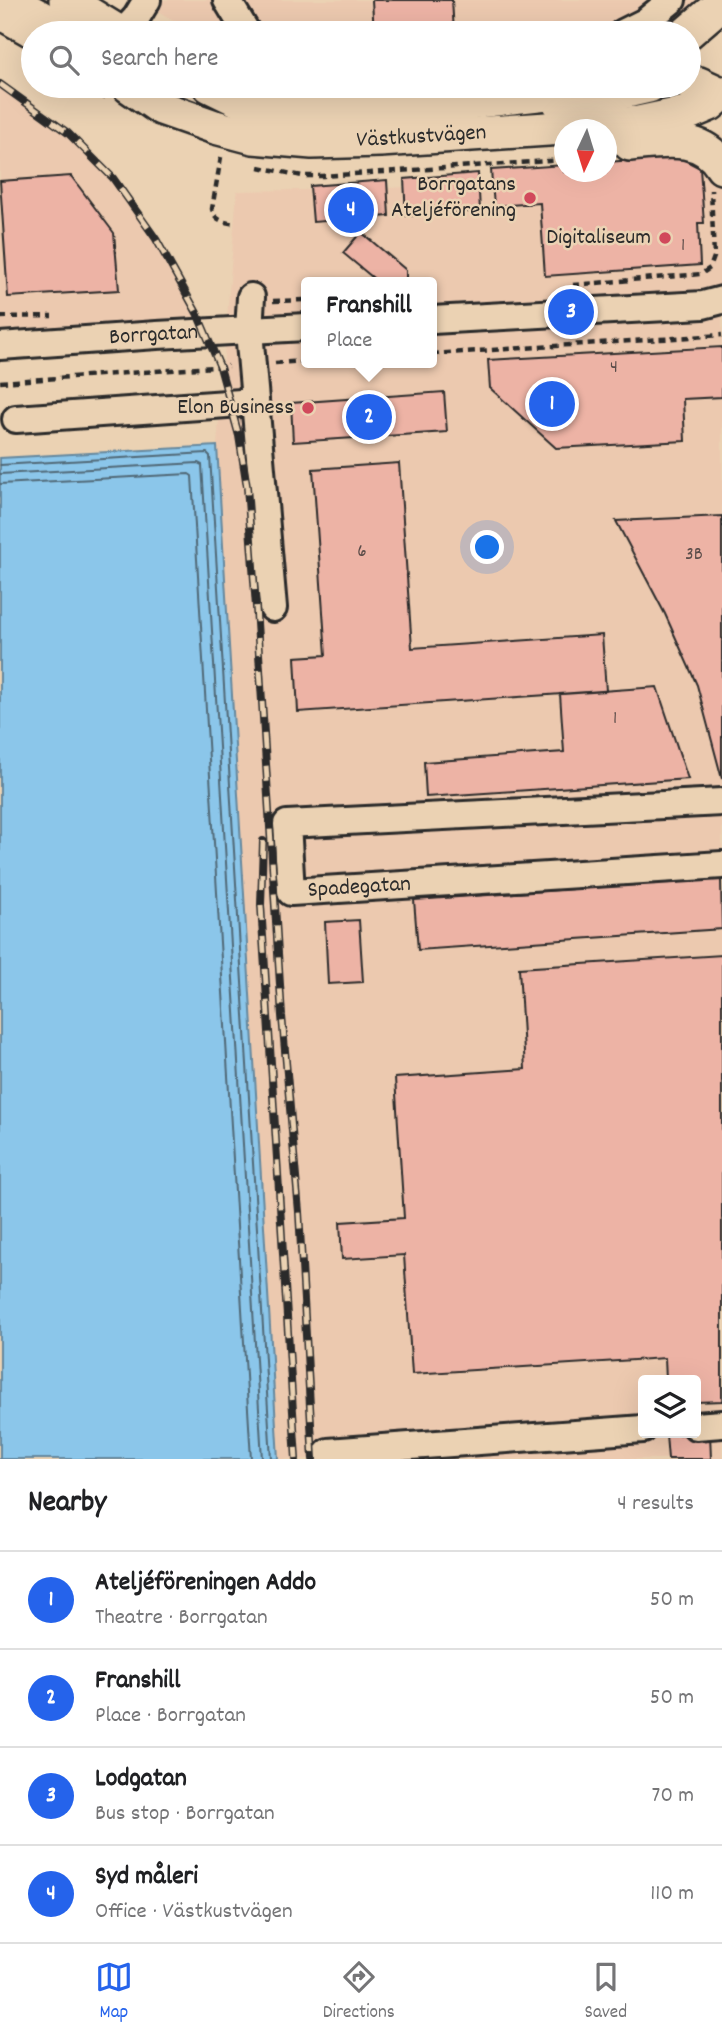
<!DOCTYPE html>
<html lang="en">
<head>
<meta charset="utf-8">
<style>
	:root { --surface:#fff; --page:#f2f2f2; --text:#202124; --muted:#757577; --line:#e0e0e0; --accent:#2563eb }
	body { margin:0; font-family:Dekko,sans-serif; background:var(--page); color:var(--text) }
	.controls { position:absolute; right:21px; bottom:21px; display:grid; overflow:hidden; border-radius:7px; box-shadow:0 7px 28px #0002 }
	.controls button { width:63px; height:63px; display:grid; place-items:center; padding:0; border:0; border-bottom:2px solid var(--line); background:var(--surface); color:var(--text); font:35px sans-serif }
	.compass { position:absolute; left:554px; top:119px; width:63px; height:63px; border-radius:50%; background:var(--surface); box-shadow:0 7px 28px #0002; rotate:184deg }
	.you { position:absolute; left:488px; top:548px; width:24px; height:24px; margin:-18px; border:5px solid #fff; border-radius:50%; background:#1a73e8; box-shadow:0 0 0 10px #1a73e833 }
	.badge { display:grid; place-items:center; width:46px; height:46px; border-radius:50%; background:var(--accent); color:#fff; font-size:23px; font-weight:700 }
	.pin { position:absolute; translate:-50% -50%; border:4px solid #fff; box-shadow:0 2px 7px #0006 }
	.popup { position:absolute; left:301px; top:277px; width:136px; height:91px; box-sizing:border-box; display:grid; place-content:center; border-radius:7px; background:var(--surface); filter:drop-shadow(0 2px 5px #0005); font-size:23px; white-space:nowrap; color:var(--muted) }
	.popup b { font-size:26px; color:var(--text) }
	.popup::after { content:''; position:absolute; left:50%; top:100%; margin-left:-14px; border:14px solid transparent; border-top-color:var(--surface) }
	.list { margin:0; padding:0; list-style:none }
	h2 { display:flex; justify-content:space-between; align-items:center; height:91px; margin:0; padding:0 28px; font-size:30px }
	h2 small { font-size:23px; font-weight:400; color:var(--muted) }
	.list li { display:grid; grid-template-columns:46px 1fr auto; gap:21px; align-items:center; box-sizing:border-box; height:98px; padding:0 28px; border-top:2px solid var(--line) }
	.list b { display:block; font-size:26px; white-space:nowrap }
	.list p { margin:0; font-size:23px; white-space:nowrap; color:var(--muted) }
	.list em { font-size:23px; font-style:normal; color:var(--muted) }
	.icon { flex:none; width:38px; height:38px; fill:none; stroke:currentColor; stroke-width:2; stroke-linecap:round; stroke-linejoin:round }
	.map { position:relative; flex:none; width:722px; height:1459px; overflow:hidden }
	.search { position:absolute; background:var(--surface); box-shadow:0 7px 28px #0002; left:21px; right:21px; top:21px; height:77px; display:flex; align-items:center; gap:18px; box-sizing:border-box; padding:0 24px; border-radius:38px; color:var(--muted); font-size:26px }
	.sheet { height:483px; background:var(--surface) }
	nav { display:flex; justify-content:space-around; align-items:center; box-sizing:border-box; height:98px; border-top:2px solid var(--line); background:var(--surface); font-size:19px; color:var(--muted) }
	nav a { display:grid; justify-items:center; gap:4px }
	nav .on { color:var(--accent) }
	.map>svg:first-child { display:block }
</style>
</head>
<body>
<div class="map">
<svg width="722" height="1459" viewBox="0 0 722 1459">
	<rect width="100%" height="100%" fill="#ebd2b3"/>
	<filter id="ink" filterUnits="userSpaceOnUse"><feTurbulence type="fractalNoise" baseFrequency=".0143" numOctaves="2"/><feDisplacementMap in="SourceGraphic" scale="14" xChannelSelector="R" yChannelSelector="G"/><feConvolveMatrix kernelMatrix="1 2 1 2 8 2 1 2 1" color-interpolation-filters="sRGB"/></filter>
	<g filter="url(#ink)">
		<path fill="#ecc9af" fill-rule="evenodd" d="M142,0H710L672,33H191Z
			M0,84L68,133L113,178L156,239L206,334L0,346Z
			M722,133V1459H278L217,446L237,191L376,189L687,167ZM306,282H432V363H306ZM643,1380H696V1433H643Z"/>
		<path fill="#8bc6ea" stroke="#65889e" stroke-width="2" d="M217,446L278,1459H0V458Z"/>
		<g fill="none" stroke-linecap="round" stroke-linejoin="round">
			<path stroke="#516977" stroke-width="2" d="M0,465L207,453L210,456L271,1459
				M0,474L198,463L202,465L262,1459
				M0,484L189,474L192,476L251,1459"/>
		</g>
		<path fill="#edb3a5" stroke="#2b2b2b" stroke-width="2" d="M372,0H452L454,32L374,33Z
			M679,157L700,168L704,223H698L700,265L545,276L540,203L494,206L491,170L564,165V172H606V162Z
			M478,173L480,211L406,216L404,179Z
			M71,176L114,233L119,290L8,297L0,181Z
			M387,180L389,216L313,222L310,186Z
			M361,232L406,270V282H378L343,253Z
			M722,347V397L683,399L685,441L556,448L490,388L488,360Z
			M444,392L447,432L293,442L291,403Z
			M399,463L412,648L602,635L606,691L298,712L295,657L326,655L313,469Z
			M722,516V779L697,685L665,614L616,521Z
			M657,687L688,779L426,797L424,762L564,752L560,694Z
			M721,879L722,929L418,950L414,900Z
			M359,920L363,982L328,984L325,922Z
			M722,955V1401L696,1402V1380H666L665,1358L412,1374L404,1255L342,1259L340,1222L404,1218L395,1078L525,1069L519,968Z
			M710,1433L711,1459H668L666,1435Z"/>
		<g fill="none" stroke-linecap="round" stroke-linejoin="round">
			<defs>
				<g id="minor">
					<path d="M16,0L76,33"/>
					<path d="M227,0L247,33"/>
					<path d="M122,33L136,18L147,0"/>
					<path d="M623,33L645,22L672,0"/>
					<path d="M251,297L249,331L273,608"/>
					<path d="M432,320L703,305L722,300"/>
					<path id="s1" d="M0,346L157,335L306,327"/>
					<path d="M16,419L255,402"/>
					<path id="s2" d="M722,802L287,824L291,892L722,865"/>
					<path d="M696,1426L722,1424"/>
					<path d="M329,1459L328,1452L643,1429"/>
				</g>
				<g id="major">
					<path d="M66,0L120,33"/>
					<path d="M0,12L37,33"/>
					<path d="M687,33L722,3"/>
					<path d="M689,83L699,84L721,94"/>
					<path id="s3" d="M129,86L161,108L215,127L253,137L312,142L380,140L639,123L691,112L710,104L722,94"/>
					<path d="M210,86L245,103L274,110L308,113L460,103L565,91L584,86"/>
					<path d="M559,102L588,100L649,86"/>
					<path d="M630,144C663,141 702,133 722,167"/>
				</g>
			</defs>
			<use href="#minor" stroke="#2b2b2b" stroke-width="32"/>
			<use href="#major" stroke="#2b2b2b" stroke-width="38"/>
			<path stroke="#2b2b2b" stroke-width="4.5" stroke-dasharray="7 5" stroke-linecap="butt" d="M83,86L105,98
				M221,157L212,209C215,221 224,222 235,224
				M259,167L302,176H323L564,160
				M573,285L701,274L710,268L714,257L711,190
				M273,301L306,300
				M0,317L52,316
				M432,354L722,335
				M275,363L306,361
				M0,382L228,366"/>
			<use href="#minor" stroke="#ebd2b3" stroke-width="26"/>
			<use href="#major" stroke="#ebd2b3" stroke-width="33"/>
			<defs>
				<path id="rail" d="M0,84L68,133L113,178L156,239L197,313L220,367L239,436L247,487L256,607L282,1016L299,1212L313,1459
					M263,841L261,905L296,1459"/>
			</defs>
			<use href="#rail" stroke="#2b2b2b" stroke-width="8"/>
			<use href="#rail" stroke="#ebd2b3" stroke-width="5" stroke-dasharray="16" stroke-linecap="butt"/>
		</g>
	</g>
	<g fill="#d1495b" stroke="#ebd2b3" stroke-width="2.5">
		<circle cx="530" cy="198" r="7"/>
		<circle cx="665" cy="238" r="7"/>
		<circle cx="308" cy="408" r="7"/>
	</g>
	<g text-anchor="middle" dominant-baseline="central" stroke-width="5" stroke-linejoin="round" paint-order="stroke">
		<g font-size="19" fill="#5c4d4a">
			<text x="683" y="246">1</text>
			<text x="614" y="368">4</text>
			<text x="362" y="552">6</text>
			<text x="694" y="555">3B</text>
			<text x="615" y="719">1</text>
		</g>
		<g font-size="23" fill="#2b2b2b" stroke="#ebd2b3">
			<text stroke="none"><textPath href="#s3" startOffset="304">Västkustvägen</textPath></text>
			<text stroke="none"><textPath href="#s1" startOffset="154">Borrgatan</textPath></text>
			<text stroke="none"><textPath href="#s2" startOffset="572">Spadegatan</textPath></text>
		</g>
		<g font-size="23" fill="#2b2b2b" stroke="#ebd2b3" text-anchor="end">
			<text x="516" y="185">Borrgatans<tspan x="516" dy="26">Ateljéförening</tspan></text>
			<text x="651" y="238">Digitaliseum</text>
			<text x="294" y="408">Elon Business</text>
		</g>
	</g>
</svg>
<div class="controls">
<button><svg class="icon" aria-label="layers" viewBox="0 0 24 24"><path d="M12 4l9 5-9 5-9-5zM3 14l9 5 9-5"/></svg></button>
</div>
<svg class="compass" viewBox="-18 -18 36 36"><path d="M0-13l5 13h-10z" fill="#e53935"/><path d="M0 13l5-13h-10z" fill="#757577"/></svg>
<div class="you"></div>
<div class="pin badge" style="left:552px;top:404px">1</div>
<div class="pin badge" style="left:369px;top:417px">2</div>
<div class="popup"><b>Franshill</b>Place</div>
<div class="pin badge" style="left:571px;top:312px">3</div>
<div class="pin badge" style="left:351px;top:210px">4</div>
<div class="search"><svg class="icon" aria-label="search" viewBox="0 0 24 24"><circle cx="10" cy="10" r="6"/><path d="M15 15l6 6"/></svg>Search here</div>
</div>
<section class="sheet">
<h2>Nearby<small>4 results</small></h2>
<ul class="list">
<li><span class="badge">1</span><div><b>Ateljéföreningen Addo</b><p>Theatre · Borrgatan</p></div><em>50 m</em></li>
<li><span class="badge">2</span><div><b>Franshill</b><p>Place · Borrgatan</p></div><em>50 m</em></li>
<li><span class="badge">3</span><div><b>Lodgatan</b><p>Bus stop · Borrgatan</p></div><em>70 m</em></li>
<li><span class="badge">4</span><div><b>Syd måleri</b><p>Office · Västkustvägen</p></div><em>110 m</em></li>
</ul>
</section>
<nav>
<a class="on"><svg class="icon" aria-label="map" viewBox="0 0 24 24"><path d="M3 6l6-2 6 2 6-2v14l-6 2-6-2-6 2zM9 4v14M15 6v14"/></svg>Map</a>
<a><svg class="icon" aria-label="directions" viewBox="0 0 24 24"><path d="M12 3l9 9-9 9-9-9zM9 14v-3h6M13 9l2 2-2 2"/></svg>Directions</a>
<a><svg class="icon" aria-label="saved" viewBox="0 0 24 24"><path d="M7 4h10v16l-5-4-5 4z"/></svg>Saved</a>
</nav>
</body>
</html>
